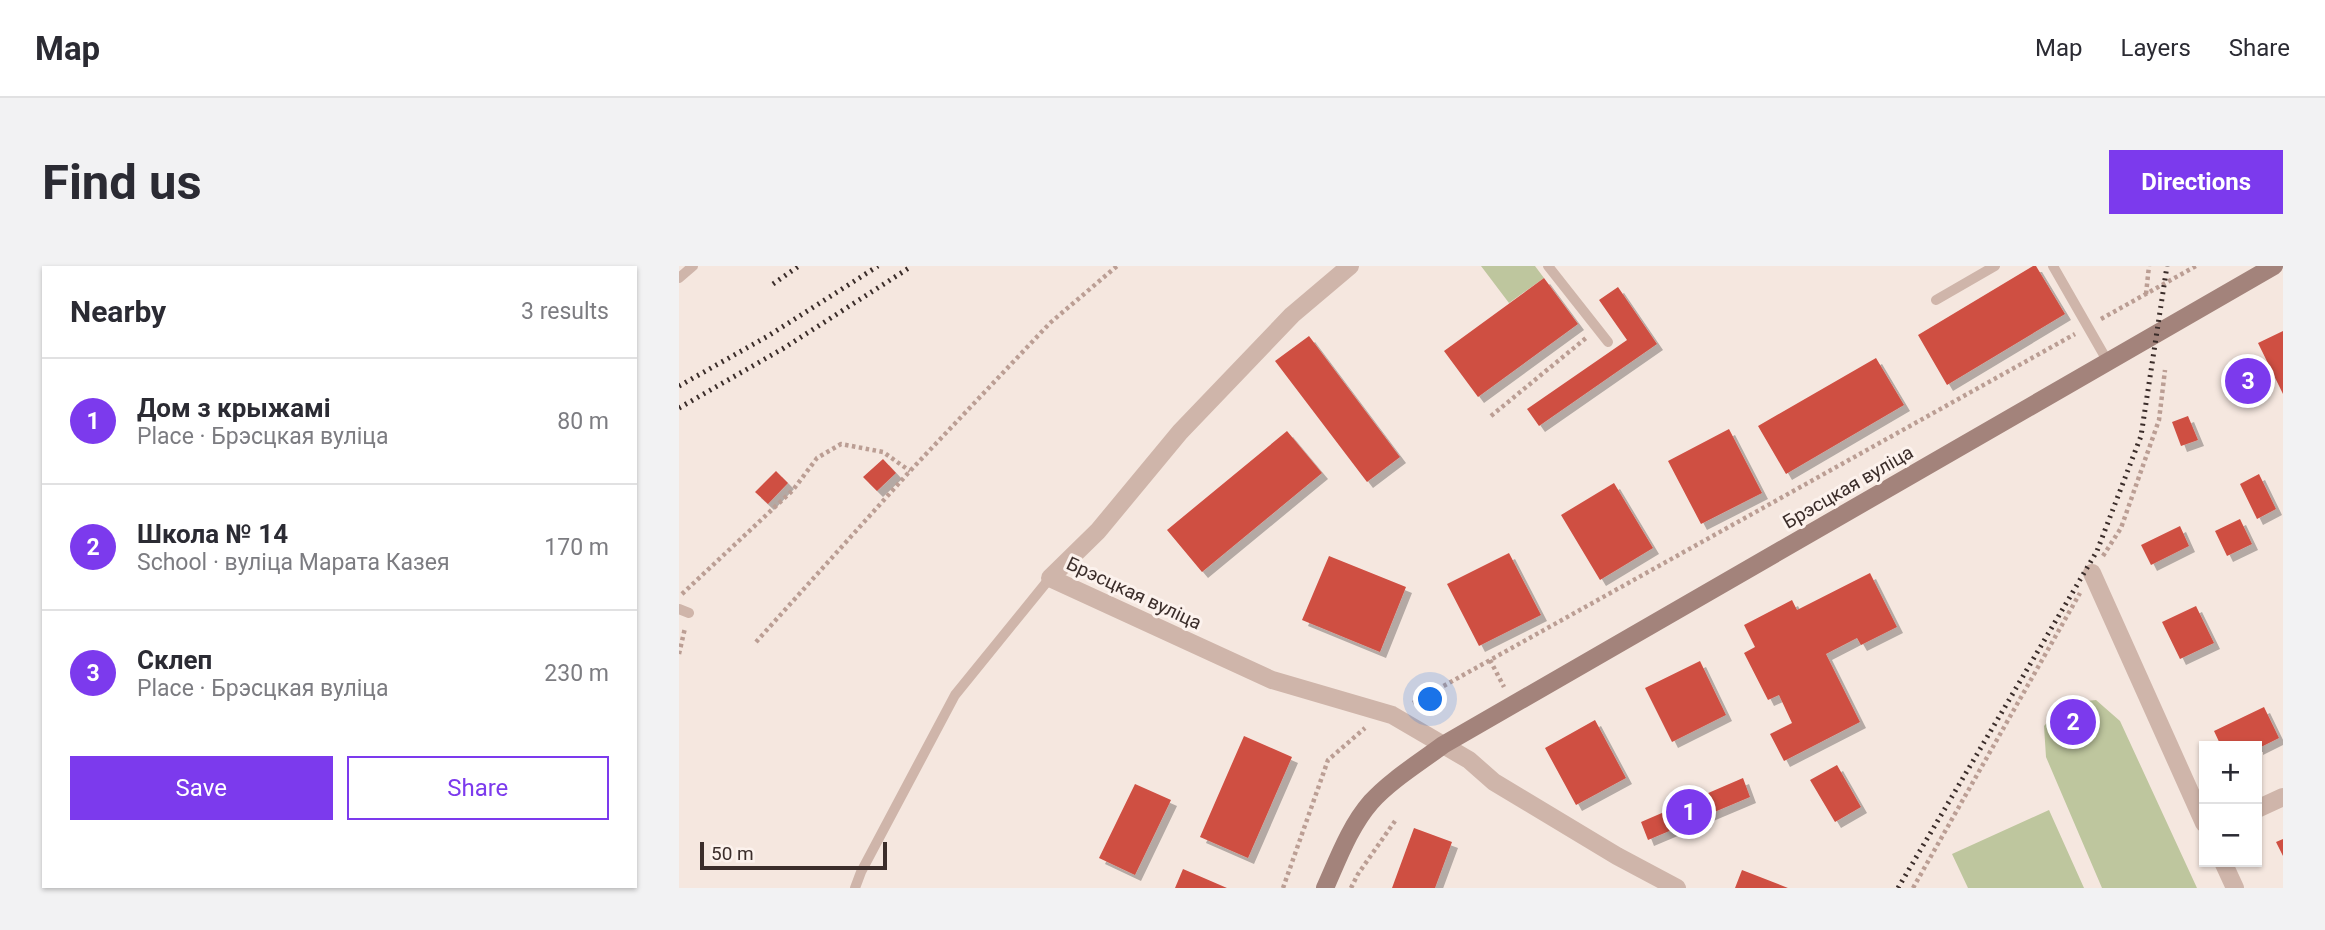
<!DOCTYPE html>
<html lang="en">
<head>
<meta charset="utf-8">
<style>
	:root { --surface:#fff; --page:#f2f2f3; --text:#2b2b33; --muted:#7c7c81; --line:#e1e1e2; --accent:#7c3aed }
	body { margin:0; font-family:Roboto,sans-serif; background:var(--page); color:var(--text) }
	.controls { position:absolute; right:21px; bottom:21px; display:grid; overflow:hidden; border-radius:0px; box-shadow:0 2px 5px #0004 }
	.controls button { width:63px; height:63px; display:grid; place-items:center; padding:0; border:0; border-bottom:2px solid var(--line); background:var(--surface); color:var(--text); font:35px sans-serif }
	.scale { position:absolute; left:21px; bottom:18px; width:187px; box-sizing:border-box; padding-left:7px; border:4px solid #3b2d2a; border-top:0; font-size:19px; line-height:24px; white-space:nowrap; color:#3b2d2a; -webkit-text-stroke:5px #fcf2ed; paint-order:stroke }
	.you { position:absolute; left:752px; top:434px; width:24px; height:24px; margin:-18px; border:5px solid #fff; border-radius:50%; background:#1a73e8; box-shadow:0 0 0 10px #1a73e833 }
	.badge { display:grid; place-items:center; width:46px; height:46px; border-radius:50%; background:var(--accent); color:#fff; font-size:23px; font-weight:700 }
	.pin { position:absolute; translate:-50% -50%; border:4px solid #fff; box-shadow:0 2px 7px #0006 }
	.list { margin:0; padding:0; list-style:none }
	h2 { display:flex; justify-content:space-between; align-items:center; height:91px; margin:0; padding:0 28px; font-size:30px }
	h2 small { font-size:23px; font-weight:400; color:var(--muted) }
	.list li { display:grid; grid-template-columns:46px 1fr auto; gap:21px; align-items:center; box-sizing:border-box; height:126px; padding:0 28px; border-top:2px solid var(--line) }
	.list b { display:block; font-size:26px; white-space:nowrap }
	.list p { margin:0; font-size:23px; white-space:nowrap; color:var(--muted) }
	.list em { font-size:23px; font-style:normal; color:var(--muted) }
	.actions { display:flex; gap:14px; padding:21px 28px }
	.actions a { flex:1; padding:16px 0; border:2px solid var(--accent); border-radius:0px; text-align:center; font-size:24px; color:var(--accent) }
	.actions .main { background:var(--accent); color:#fff }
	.map { position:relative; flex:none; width:1604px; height:622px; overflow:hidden; border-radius:0px }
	header { display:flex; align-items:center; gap:42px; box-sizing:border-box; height:98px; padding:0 35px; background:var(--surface); border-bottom:2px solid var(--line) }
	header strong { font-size:33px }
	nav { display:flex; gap:38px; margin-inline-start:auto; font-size:24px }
	.intro { display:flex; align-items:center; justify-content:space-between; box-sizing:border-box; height:168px; padding:0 42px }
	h1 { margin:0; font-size:49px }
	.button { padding:18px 32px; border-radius:0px; background:var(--accent); color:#fff; font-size:24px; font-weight:700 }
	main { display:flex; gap:42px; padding:0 42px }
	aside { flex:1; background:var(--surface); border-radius:0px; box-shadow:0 2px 5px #0004 }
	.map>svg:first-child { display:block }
</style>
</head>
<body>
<header>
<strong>Map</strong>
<nav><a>Map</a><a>Layers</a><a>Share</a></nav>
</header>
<div class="intro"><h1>Find us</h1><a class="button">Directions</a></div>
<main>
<aside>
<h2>Nearby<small>3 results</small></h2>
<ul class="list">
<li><span class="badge">1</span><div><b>Дом з крыжамі</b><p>Place · Брэсцкая вуліца</p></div><em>80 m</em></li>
<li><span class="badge">2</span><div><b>Школа № 14</b><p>School · вуліца Марата Казея</p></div><em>170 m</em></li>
<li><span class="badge">3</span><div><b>Склеп</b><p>Place · Брэсцкая вуліца</p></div><em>230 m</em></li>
</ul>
<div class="actions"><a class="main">Save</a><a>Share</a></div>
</aside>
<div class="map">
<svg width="1604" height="622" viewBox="0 0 1604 622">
	<defs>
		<filter id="shadow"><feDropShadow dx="6" dy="6" stdDeviation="0" flood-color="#0004"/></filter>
	</defs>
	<rect width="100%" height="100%" fill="#f5e7df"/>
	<path fill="#bec69e" d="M802,0H856L865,12L830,37Z
		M1417,434L1441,455L1518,622H1423L1367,491L1365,460L1386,437Z
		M1370,544L1405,622H1289L1273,588Z"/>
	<path fill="#cf4f43" filter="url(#shadow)" d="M1354,0H1357L1386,48L1268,119L1239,69Z
		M865,12L899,58L799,131L765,85Z
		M939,21L978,78L860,160L848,143L948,74L920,34Z
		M1604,65V128L1579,77Z
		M630,70L721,191L688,216L596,95Z
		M1197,92L1225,139L1107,208L1079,160Z
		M1572,106L1576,120L1566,123L1561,110Z
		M1509,150L1519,174L1502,180L1493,156Z
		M1050,163L1083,227L1022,258L989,195Z
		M608,165L643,207L523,306L488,264Z
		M204,193L217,207L198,225L184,211Z
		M97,205L109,217L89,238L76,226Z
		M1580,208L1597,243L1578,253L1561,218Z
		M935,217L974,282L921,314L882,249Z
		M1561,253L1573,278L1548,290L1536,265Z
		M1501,260L1510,280L1472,299L1462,279Z
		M830,287L862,349L800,380L768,318Z
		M650,290L727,321L701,386L623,354Z
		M1191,307L1218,361L1182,379L1178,372L1147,388L1181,456L1105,495L1091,468L1113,457L1100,429L1089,434L1065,387L1076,381L1065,359L1113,334L1118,344Z
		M1517,340L1535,377L1501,393L1483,356Z
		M1021,395L1047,449L993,476L966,422Z
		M1585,441L1600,472L1578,483V480H1542L1535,465Z
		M916,454L947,512L897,539L866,482Z
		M565,470L613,491L569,592L521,571Z
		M1158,499L1182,541L1156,556L1131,514Z
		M1064,512L1071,531L969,574L962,556Z
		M456,518L492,534L456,609L420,592Z
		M735,562L773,576L756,622H713Z
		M1604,573V590L1597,576Z
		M504,603L548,622H496Z
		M1063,604L1109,622H1056Z"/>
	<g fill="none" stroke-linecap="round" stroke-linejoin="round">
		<path stroke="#bb9e94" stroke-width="4.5" stroke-dasharray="3.5 3.5" stroke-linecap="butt" d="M1467,28L1470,0
			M1422,53L1517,0
			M812,150L907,72
			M1424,290L1442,262L1480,154L1486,104
			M3,328L114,224L138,192L162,178L204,186L231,205
			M77,376L231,205L371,57L438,0
			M0,388L6,362
			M811,394L825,421
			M734,437L1396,68
			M604,622L649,494L686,462
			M672,622L679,608L716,555
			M1234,622L1401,327"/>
		<path stroke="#cfb5aa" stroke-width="10" d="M869,0L929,76
			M1374,0L1429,96
			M0,12L14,0
			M1257,34L1316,0
			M0,343L10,347
			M176,622L182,606L276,429L371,312"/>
		<path stroke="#cfb5aa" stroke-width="18" d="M671,0L613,49L501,166L419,265L371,312L593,414L713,449L790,494L815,516L938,590L998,622
			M1413,307L1525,557
			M1578,543L1604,531
			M1544,596L1556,622"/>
		<path stroke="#a3837b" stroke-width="18" d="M646,622C659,593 671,560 692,536C712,514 740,497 764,479L1595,0"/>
		<path stroke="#3b2d2a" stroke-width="5" stroke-dasharray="2 5" stroke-linecap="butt" d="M94,18L120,0
			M0,120L89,70L199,0
			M0,142L105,82L233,0
			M1219,622L1418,285L1462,170L1488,0"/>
	</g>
	<g text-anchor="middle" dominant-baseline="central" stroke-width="6" stroke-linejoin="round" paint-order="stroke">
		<g font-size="19" fill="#3b2d2a" stroke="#fcf2ed">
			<text transform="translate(1169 221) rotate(-30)">Брэсцкая вуліца</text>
			<text transform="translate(455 327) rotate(25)">Брэсцкая вуліца</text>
		</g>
	</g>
</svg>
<div class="controls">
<button>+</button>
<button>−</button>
</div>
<div class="scale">50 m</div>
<div class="you"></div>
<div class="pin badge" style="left:1010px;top:546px">1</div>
<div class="pin badge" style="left:1394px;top:456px">2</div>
<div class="pin badge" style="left:1569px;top:115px">3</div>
</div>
</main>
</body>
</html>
